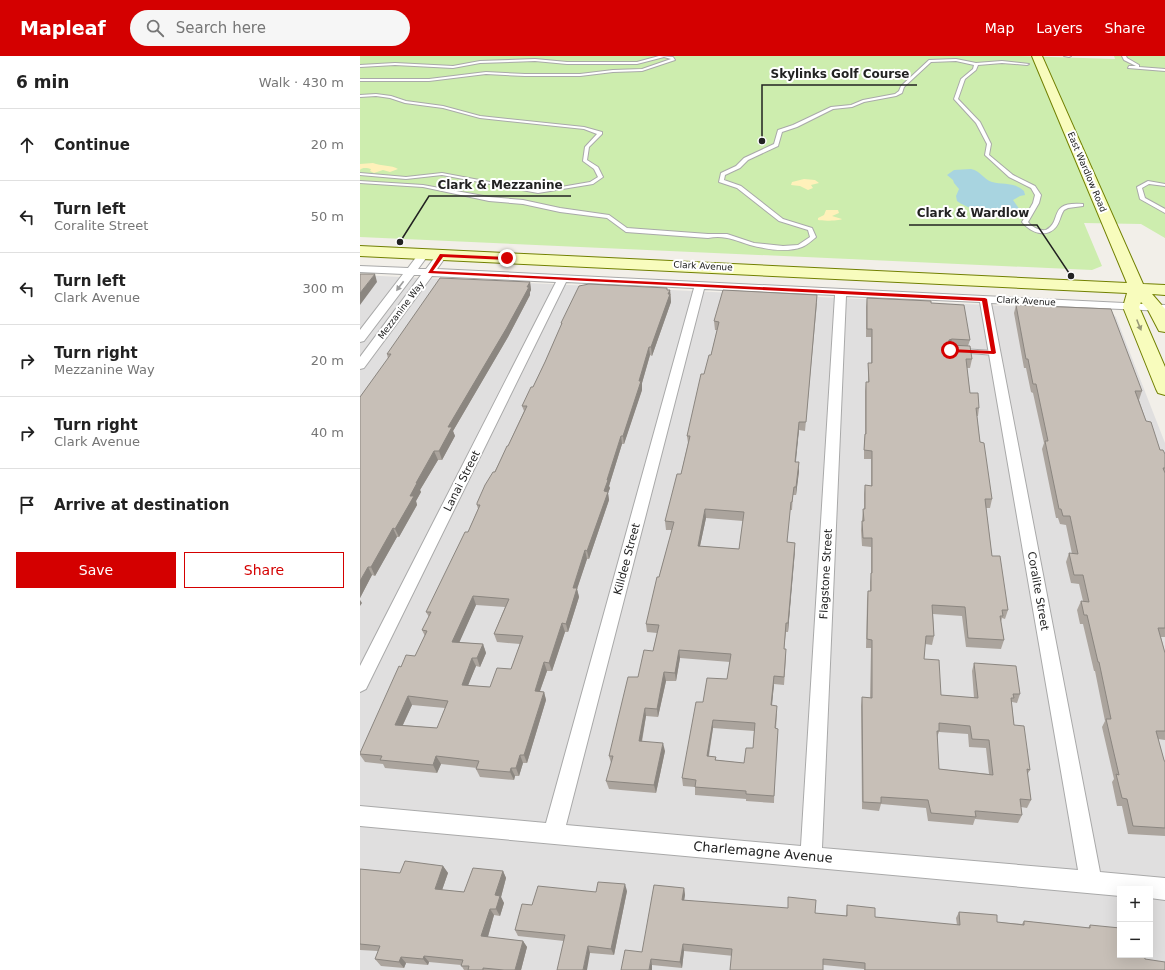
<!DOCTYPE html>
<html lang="en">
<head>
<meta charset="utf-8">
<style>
	:root { --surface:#fff; --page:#f6f6f6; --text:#222; --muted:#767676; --line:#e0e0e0; --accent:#d40000 }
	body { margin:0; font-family:"DejaVu Sans",sans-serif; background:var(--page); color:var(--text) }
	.controls { position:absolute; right:12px; bottom:12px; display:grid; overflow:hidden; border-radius:0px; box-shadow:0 4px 16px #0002 }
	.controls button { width:36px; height:36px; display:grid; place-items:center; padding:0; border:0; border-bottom:1px solid var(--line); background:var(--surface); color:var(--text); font:20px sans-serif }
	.stop { position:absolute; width:12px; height:12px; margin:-9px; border:3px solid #d40000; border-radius:50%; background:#fff }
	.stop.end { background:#d40000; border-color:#fff; box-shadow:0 1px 4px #0008 }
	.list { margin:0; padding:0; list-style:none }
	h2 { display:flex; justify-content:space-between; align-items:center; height:52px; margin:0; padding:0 16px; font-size:17px }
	h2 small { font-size:13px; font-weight:400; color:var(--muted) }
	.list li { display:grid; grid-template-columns:26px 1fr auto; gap:12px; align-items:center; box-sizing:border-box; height:72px; padding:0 16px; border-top:1px solid var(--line) }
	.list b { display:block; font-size:15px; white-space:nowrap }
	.list p { margin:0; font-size:13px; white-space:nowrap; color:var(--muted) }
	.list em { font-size:13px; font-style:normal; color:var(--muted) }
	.actions { display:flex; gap:8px; padding:12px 16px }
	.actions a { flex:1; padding:9px 0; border:1px solid var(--accent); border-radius:0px; text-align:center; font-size:14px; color:var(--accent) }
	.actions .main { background:var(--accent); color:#fff }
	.icon { flex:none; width:22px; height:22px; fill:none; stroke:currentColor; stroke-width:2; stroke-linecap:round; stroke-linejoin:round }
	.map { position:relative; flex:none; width:805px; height:914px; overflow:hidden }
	header { display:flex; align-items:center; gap:24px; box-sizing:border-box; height:56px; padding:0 20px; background:var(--accent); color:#fff }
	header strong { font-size:19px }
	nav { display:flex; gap:22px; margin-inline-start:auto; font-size:14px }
	.search { width:280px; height:36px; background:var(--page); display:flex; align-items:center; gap:10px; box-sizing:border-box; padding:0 14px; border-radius:22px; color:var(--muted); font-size:15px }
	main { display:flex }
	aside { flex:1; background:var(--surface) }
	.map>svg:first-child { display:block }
</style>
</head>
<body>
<header>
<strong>Mapleaf</strong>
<div class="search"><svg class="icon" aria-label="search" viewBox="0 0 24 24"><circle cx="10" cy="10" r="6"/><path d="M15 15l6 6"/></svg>Search here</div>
<nav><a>Map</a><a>Layers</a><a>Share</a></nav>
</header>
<main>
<aside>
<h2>6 min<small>Walk · 430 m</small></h2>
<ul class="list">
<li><svg class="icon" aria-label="ahead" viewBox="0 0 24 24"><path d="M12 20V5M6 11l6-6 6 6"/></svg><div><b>Continue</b></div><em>20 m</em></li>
<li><svg class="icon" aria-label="left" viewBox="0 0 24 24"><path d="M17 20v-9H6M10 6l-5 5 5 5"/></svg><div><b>Turn left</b><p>Coralite Street</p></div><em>50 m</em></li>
<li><svg class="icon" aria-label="left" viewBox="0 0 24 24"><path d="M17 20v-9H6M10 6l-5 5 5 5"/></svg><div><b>Turn left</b><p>Clark Avenue</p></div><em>300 m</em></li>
<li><svg class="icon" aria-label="right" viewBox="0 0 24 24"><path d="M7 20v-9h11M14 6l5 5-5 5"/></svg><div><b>Turn right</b><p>Mezzanine Way</p></div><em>20 m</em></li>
<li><svg class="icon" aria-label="right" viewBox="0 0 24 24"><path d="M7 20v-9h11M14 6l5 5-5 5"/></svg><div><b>Turn right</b><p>Clark Avenue</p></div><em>40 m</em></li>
<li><svg class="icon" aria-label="arrive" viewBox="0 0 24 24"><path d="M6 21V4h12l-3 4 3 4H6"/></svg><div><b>Arrive at destination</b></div></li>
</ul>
<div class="actions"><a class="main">Save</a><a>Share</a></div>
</aside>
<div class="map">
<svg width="805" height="914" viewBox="0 0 805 914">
	<rect width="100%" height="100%" fill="#f2efe9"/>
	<path fill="#e0dfdf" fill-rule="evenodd" d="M0,219L750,255L756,261L805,387V914H0ZM760,833H790V899H760Z"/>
	<path fill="#cdedae" d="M0,0H659L755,3L754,0H805V182L781,168L724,167L742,210L732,214L0,181Z"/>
	<path fill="#fff1ba" d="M13,107C21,110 32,109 38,113L30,116L23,114L14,117L10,115L11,113C8,112 2,111 0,114V108Z
		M444,123L455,124L459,127L451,129L453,132L448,134L440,130L431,129L432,126Z
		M466,154H478L479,157L472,160L482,163C479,165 461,165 458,164V162L464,159Z"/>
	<path fill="#a8d4e0" d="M611,113C621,115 623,123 632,126C643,129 655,126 664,135L665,139L660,140L653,144L660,154L655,160C643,162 606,153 597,145L596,140L599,133L594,127L593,124L587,119L594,114Z"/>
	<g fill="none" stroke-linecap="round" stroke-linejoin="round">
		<defs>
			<path id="lane" d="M299,0L313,1L315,4L282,15L253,16L220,20H165L126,18L69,25H0V23H69L126,16L165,18H220L253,14L282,13L311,3L304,1L277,8H207L175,5L120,7L93,12L35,9L0,11V9L35,7L93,10L120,5L175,3L207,6H277Z
				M704,0H711L709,1Z
				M762,0H766L767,2L779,9V11L805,13V15L768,12L769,10H776L764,4Z
				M596,3L616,7L642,5L669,8L667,9L642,7L618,9L616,14L605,23L598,43L620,66L631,88L629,99L653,119L675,130L681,139L679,147L668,166C672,171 679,175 686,174C703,165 687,145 723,148V150L708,152L704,154C700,160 700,166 696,171C686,183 670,176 662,166L673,147L675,139L671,132L649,121L625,99L627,88L616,67L594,43L601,23L613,13L614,9L596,5L571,6L544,31L542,37L536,40L504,46L492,51L473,53L437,71L422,76L418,90L388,104L380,112L365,119L364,124L381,130L423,163L452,172L456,181L455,182C451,185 447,189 442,191C426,197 406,193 390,189C374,184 365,179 348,182L266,176L247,162L200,156L163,148L129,145L63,131L0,127V125L63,129L129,141L163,144L200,152L249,159L267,172L348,178H367L394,187L423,190L438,189L450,181L448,174L419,165L377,132L359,126L361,117L376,110L384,102L414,88L418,74L433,69L471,51L491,49L503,44L535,38L539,35L541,30L569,4Z
				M16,38L31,40L46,45L83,50L120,60L224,71L242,76V78L229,91L227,104L238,111L243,121L233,128L178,137L82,119L46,123L0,119V117L46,121L82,117L178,135L230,126L238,121L234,113L223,105L225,91L237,78L224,73L120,62L83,52L45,47L30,42L16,40L0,41V39Z
				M788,125L805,128V130L789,128L782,132L785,142L805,153V157L780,143L777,131Z
				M601,293L634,295L637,297L634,299L599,296V294Z"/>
			<path id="street" d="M64,195L69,198L58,213H66L78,197L82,196L87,199L77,213L805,249V255L631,247L740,816L805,822V844L790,842V833H760V840L0,770V750L186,767L334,232L206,226L6,633L0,636V610L196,226L72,220L4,312L0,313V301L61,219H54L4,285L0,286V274L43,218L0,216V210L48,212L60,196ZM344,233L475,239L441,790L206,769ZM486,240L620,246L718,814L462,792Z"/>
			<path id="secondary" d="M672,0H682L783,228L805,229V239L792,238L805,253V276L799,275L788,254L781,246L779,251L805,311V339L798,337L796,333L763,251L767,237L0,200V190L767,227Z"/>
		</defs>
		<use href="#lane" stroke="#a9a9a9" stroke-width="2"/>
		<use href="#street" stroke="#a9a9a9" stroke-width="2"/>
		<use href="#secondary" stroke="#728002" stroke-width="2"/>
		<use href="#lane" fill="#fff" fill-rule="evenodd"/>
		<use href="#street" fill="#fff" fill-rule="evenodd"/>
		<use href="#secondary" fill="#f8fcbd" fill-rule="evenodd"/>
	</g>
	<path fill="#aba49d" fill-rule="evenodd" d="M170,226L171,234L170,236V239L148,281L93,375L95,380L82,404H78L60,434L61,436L56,445L57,449L39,481H37L15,520L12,519L0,542V341L28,303L27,298Z
		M308,234H310L311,246L292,300L290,299L282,327V334L264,388H262L249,430L250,432L248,437L249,444L229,503H227L217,533L219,541L208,576H205L192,615H187L180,635L184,636L186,644L167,707H163L159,720H155L154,724L120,721L116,713L117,712L81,708L77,717L25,712L23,708L5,706L0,699V697L41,611L55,600L65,580L62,574L69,561L66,556L108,476L118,453L117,449L148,390L164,355L162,350L173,331L185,306L201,270V267ZM116,549L145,551L134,578L137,586L160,588L151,613L130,631L108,629L116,610L120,611L126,597L123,588L99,586ZM52,649L85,652L77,672L43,669Z
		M507,242L571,247L610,284L608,290L612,303L610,312H607L610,337L619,352L618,360H617L620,386L632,443L630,452H626L632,500L648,554L645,563L642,562L641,566L644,584L641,593L606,591L602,560L573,558L574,580L572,589L565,588L564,603L581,639L614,642L612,615L614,607L660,638L657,647L652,646V649L654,669L670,714L667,719L671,744L667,752L661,751L662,759L658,767L615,763L613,769L568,765L566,752L521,748L519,755L502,753L501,650L502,641L510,642L511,592H506L507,544L508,535H510V526L511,517V491L502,490L501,474L503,453H504V438L505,429L511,430V403H504V387L505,378V335L506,326H508V307H511V281H506V251ZM579,676L608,678L609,691L626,692L629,718L579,713L577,681Z
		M457,247L445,375L439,374L435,406L439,415L436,439H433L432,454H430L427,486L435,487L428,576H426L424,593L426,601L424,629L414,628L412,649L417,658L416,673L414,747L386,745V743L335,739V731L323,730L322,722L343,646L367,623L370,606L320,602L316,625H306L298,661L286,660L282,686L305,695L296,737L249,733L246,725L251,707L249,700L278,621L293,595L297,577L287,576L286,568L312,474H306L305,465L321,418L328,387L327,380L344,318L351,299L357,274H355L354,265ZM346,462L383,465L379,493L340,490ZM353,672L394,675L393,692L384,707L356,704V701L349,700Z
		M656,249L782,335L779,344L786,365L800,394L805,398V581H801L805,597V684L798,683L804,704L805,706V780L768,778L762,750H757L752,726L754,723L742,671L745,665L735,615H734L723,568H720L717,554L721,545H723L719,528L711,527L706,506L709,497L712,498L706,469L700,468L698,462H696L682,393L684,387L673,337L671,336L666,312H664L654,257Z
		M83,810L88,817L82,834L104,836L143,815L146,822L141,841L144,847L140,860L134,859L128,881L163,885L167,891L161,914H104L101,909L69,906L68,909L46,907L44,912L21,910L15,903L18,895L0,894V813L40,817Z
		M324,832L325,839L324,844L455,857L486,860L487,849L515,861L597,869L596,862L599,856L637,866L662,868L664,865L728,872L730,869L760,899L785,903L805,914H504V913L324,895L322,912L292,909L282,896Z
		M267,835L254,899L230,897L204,885L158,880L155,874L172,849L236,836Z"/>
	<path fill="#8b8680" d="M15,218L17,226L0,249V237Z
		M170,226L171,234L170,236V239L148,281L93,375L95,380L82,404L79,395L88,371Z
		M310,234L311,246L292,300L291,291Z
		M592,283L590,292L587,293L589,284Z
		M289,291L290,299L282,327V334L264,388L263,380L279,325Z
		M439,366V374L435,415V406Z
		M261,380L262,388L249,430L250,432L248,437L249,444L229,503L227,495L247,424Z
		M74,395L78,404L60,434L61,436L56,445L57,449L39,481L35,473L56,427Z
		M439,406V415L436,439V431Z
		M345,453L346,462L338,499V490Z
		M33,472L37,481L15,520L11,511Z
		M435,487V495L428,576V567Z
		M225,494L227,503L217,533L219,541L208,576L206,568L213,532Z
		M8,511L12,519L0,542V525Z
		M113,540L116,549L96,594L92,586Z
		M0,544L2,547L0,550Z
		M202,567L205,576L192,615L189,607Z
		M123,588L126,597L120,611L117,602Z
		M319,594L320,602L316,625L315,617Z
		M112,602L116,610L105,637L102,629Z
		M184,606L187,615L177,643L175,635Z
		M304,616L306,625L298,661L297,653Z
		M414,620V628L411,658V649Z
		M184,636L186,644L167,707L164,699Z
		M48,640L52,649L39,677L35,669Z
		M285,652L286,660L280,694L279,685Z
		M353,664V672L347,708V700Z
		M303,687L305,695L296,737L294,729Z
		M160,699L163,707L159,720L156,712Z
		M76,700L81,708L77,717L73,709Z
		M151,712L155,720L154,724L150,716Z
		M83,810L88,817L80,840L75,833Z
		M143,815L146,822L141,841L144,847L140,860L136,853L135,839Z
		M265,828L267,835L254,899L251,893Z
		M324,832L325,839L323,851L322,844Z
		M130,853L134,859L126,887L121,880Z
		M163,885L167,891L161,914H155Z
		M323,888L324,895L322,912L320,906Z
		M228,890L230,897L227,914H223Z
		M64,900L69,906L68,909L63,903Z
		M41,901L46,907L44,912L39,906Z
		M291,903L292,909V914H289Z"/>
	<path fill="#c7bfb7" stroke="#8b8680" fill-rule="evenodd" d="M0,218H15L0,237Z
		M80,222L170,226L167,231H169L146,273L88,371H92L79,395H74L56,427H57L50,440H54L35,473L33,472L11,511H8L0,525V341L31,298H27Z
		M229,228L307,232V234H310L308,238H310L291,291H289L279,325H281L263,380H261L247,424H248L244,435L248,436L227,495L225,494L213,532H217L206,568L202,567L189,607L184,606L175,635L184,636L164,699H160L156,712H151L150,716L116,713L119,705L76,700L73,709L20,704L22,700L0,698V697L39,610L41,611L46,599L55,600L67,575L62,574L71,556H66L105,476H108L120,449H117V447L125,429L133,416H135L147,390H148L167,350H162L171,331H173L185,306L202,267H201L219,230ZM113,540L149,543L134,578L163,580L151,613L137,612L130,631L102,629L112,602H117L123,588L92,586ZM48,640L88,645L77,672L35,669Z
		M363,234L457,239L446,366H439L435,406H439L436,431H434L432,446H431L427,486L435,487L428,567H426L424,593H426L424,621L414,620L411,649L417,650L415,672L418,673L414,740L386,738V735L335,731L336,724L322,722L336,646H343L347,622L367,623L371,598L319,594L315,617L304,616L297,653L285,652L279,685L303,687L294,729L246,725L253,700H249L268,621H278L284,594L293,595L299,569L286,568L297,521H299L314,466L305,465L317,418H321L330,380H327L341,318H344L349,299H351L359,266L354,265ZM345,453L384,456L379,493L338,490ZM353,664L395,667L393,692H386L384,707L355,704L356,701L347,700Z
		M507,242L571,245V247L604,249L610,284L592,283L589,284L588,288L589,289L610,290L612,303H606L610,337H618L619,352H616L620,386L624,387L632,443H625L632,500H640L648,554H642L643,560H640L644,584L608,582L605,551L572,549L574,580H566L564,603L579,604L581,639L618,642L614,607L656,610L660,638H653L654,642H651L654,669L664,670L670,714L667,713L671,744L660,743L662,759L617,755H615L616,761L571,757L568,744L521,741V747L503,746L502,641L512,642V584L507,583L508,535H511V517H512V482H503L502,465H504L503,453H505V429L512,430V395L504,394L505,378H506V326H509L508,307H512V273H507ZM579,667L610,670L612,683L629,684L633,719L579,713L577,675H579Z
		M656,249L751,253L782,335H775L786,365L791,366L800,394H803L805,398V412H803L805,417V572H798L805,597V675H796L804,704L805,706V772L773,770L767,743L762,742L756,718L759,719L746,663H751L739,606H738L727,559H724L721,545L729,546L723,519H714L709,497L718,498L710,460H703L701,453H699L685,385H688L676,328H673L668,303H666Z
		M45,805L83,810L75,833L104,836L113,812L143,815L135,839L140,840L136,853H130L121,880L163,885L155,914H144L123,912V914H108L109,910H101L103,904L64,900L63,903L41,901L39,906L15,903L20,890L0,888V813L40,817Z
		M238,826L265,828L251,893L228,890L223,914H197L205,879L155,874L162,848L172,849L178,830L236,836Z
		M294,829L324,832L322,844L428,852V841L456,844L455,857L487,860V849L515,852V861L600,869L599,856L637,859V866L664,869V865L730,872V869L760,872V899H784L785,903L805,906V914H505V907L463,903V914H370L372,893L323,888L320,906L291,903L289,914H261L265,894L282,896Z"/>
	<defs><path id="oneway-solid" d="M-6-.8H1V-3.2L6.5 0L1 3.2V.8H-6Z"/></defs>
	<use fill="#9c9c9c" href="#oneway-solid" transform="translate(40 230) rotate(127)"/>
	<use fill="#989a77" href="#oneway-solid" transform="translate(779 269) rotate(68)"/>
	<path fill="#d40000" d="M80,198L147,201L149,202L147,204L83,201L73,215L625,242L627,243L636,297L634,298L590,296L588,294L590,293L631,295L622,245L68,217Z"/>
	<g text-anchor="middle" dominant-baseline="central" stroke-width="4" stroke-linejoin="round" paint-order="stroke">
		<g font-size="9" fill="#222" stroke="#fff">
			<text transform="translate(727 116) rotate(67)">East Wardlow Road</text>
			<text transform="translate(343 210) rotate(3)">Clark Avenue</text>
			<text transform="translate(666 245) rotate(3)">Clark Avenue</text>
			<text transform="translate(41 254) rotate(-53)">Mezzanine Way</text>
		</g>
		<g font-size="11" fill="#222" stroke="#fff">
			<text transform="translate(102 425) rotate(-63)">Lanai Street</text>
			<text transform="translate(267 503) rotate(-75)">Killdee Street</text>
			<text transform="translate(466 518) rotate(-87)">Flagstone Street</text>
			<text transform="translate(678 535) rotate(80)">Coralite Street</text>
		</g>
		<g font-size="13" fill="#222" stroke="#fff">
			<text transform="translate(403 796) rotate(5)">Charlemagne Avenue</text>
		</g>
	</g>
	<path fill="none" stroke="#222" stroke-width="1.5" d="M402 85L402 29H557M40 186L69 140H211M711 220L677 169H549"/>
	<g fill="#222" stroke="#fff" stroke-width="1.5">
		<circle cx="402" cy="85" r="4"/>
		<circle cx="40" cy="186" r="4"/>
		<circle cx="711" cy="220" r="4"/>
	</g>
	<g font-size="12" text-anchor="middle" font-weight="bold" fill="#222" stroke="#fff" stroke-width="4" stroke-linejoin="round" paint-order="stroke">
		<text x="480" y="22">Skylinks Golf Course</text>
		<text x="140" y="133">Clark &amp; Mezzanine</text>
		<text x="613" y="161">Clark &amp; Wardlow</text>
	</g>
</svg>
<div class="controls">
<button>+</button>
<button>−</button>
</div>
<div class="stop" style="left:590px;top:294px"></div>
<div class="stop end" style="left:147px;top:202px"></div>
</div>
</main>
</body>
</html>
